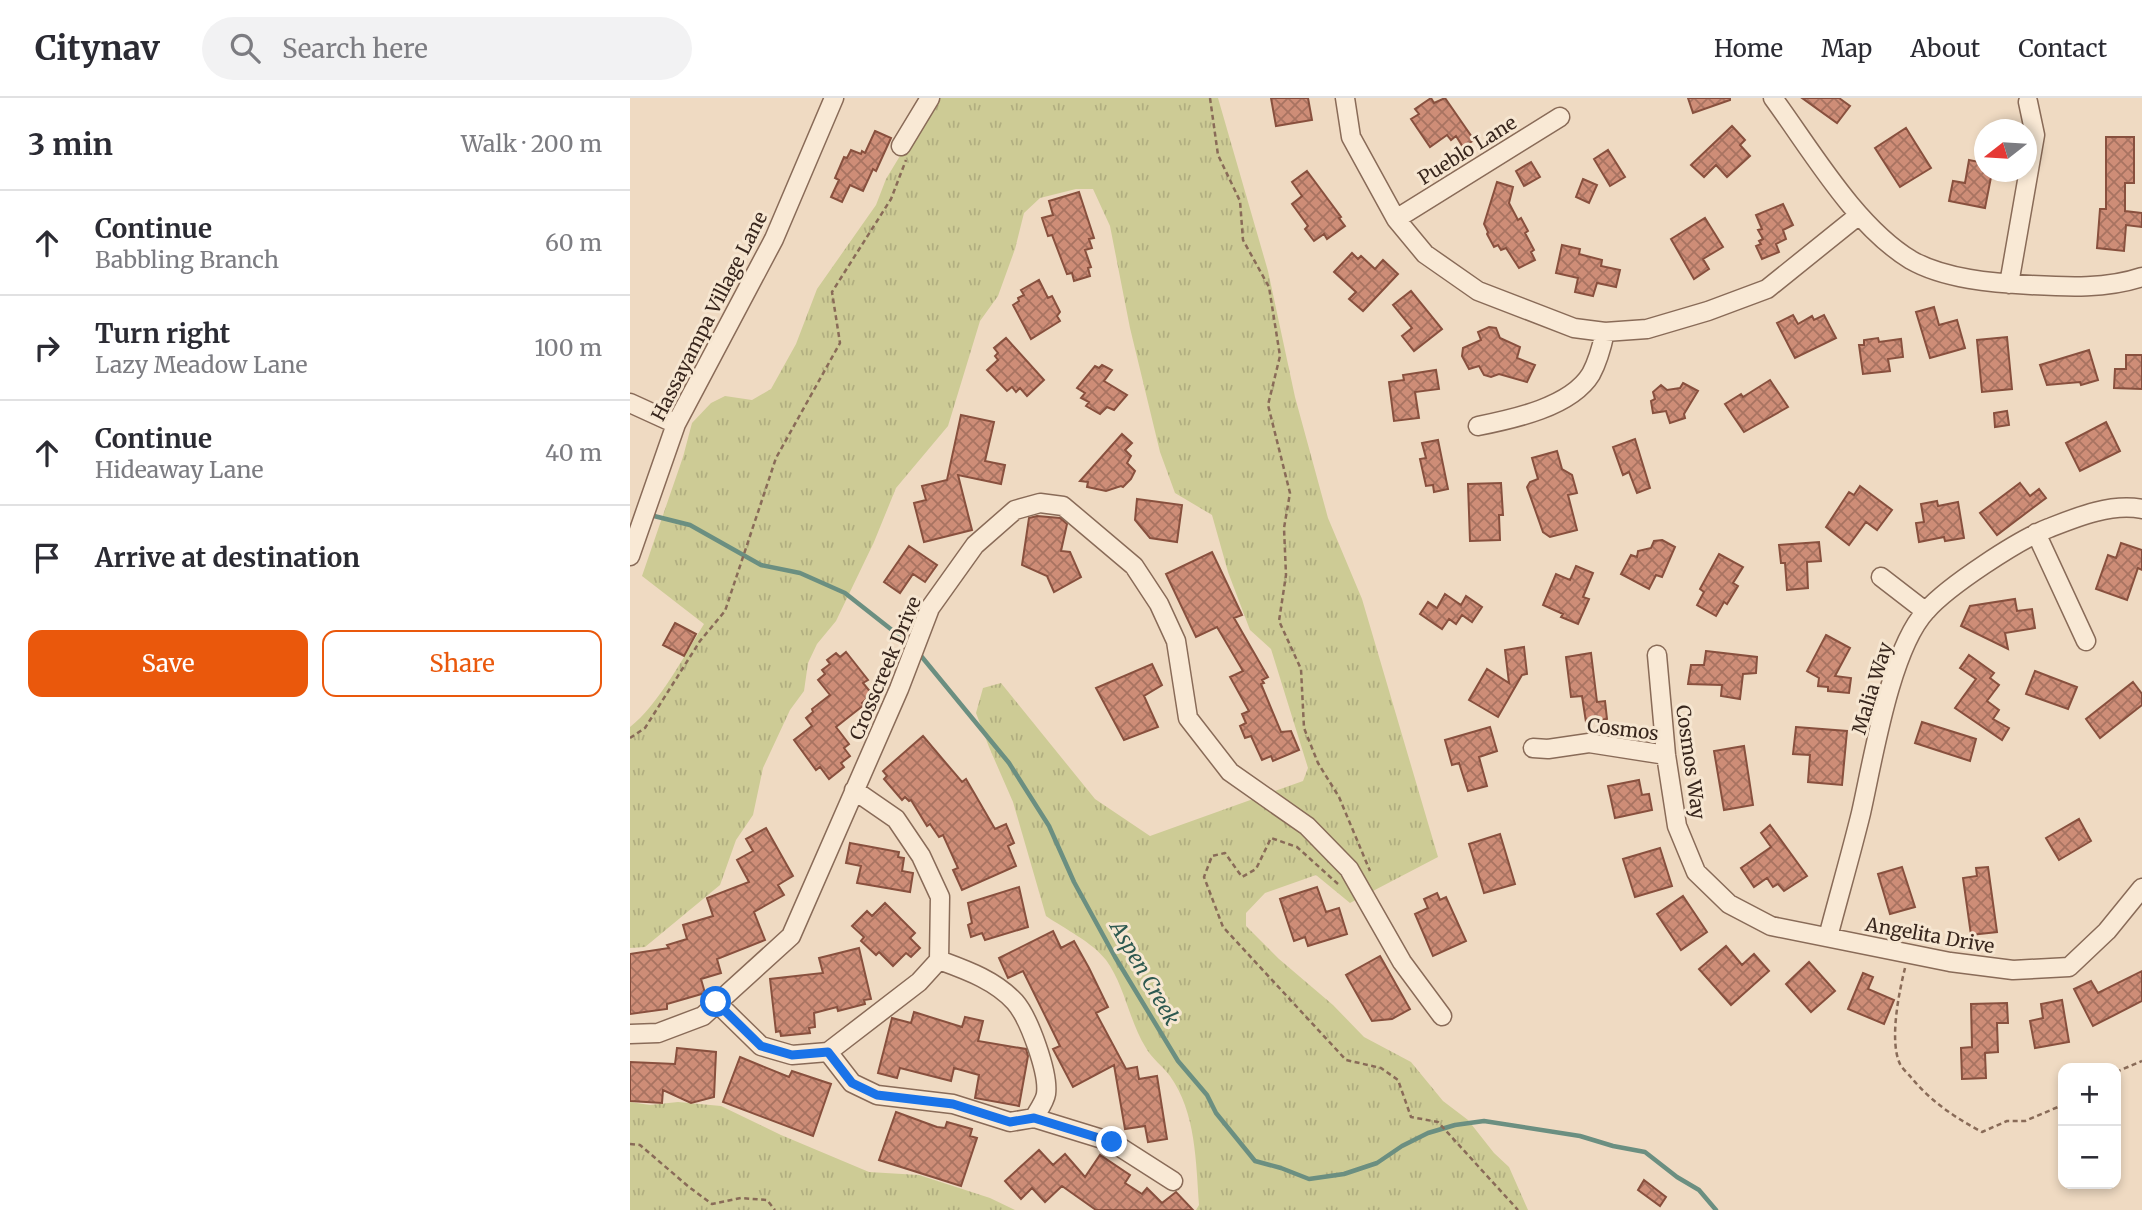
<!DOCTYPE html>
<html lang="en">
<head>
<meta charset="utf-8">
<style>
	:root { --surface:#fff; --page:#f2f2f3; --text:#2b2b33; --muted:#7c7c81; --line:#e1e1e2; --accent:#ea580c }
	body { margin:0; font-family:Merriweather,serif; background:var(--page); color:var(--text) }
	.controls { position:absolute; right:21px; bottom:21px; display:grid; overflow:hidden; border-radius:14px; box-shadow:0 4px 10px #0003 }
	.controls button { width:63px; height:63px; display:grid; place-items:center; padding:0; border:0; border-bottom:2px solid var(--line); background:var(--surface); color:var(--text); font:35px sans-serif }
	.compass { position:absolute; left:1344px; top:21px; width:63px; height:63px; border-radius:50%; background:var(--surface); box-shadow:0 4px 10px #0003; rotate:253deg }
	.stop { position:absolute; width:21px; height:21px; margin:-16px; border:5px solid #1a73e8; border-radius:50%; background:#fff }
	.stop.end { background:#1a73e8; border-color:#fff; box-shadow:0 2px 7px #0008 }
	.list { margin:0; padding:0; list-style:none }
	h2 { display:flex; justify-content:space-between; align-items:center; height:91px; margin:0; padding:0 28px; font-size:30px }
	h2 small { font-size:23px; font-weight:400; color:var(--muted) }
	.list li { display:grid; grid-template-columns:46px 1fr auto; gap:21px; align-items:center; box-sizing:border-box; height:105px; padding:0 28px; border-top:2px solid var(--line) }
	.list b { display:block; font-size:26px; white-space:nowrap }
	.list p { margin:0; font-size:23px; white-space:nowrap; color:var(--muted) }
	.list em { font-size:23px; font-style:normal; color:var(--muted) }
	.actions { display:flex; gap:14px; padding:21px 28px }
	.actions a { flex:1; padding:16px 0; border:2px solid var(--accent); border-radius:14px; text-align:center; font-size:24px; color:var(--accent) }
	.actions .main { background:var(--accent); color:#fff }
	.icon { flex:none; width:38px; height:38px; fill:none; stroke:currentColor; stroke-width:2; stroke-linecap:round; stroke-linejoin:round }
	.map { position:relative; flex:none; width:1512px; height:1112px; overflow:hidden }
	header { display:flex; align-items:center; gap:42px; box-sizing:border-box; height:98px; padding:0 35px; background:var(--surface); border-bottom:2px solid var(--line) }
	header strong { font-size:33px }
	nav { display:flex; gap:38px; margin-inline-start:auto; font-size:24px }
	.search { width:490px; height:63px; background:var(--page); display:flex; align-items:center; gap:18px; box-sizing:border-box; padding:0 24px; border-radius:38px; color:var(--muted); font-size:26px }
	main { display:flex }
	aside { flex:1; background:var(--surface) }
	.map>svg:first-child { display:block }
</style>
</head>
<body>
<header>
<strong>Citynav</strong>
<div class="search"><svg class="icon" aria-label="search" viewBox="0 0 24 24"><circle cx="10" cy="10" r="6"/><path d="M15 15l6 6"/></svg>Search here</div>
<nav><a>Home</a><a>Map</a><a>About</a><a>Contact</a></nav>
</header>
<main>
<aside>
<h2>3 min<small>Walk · 200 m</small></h2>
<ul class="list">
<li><svg class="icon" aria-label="ahead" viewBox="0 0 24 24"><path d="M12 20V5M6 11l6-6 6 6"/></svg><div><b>Continue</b><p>Babbling Branch</p></div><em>60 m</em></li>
<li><svg class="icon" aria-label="right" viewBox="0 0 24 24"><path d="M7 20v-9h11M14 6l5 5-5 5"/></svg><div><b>Turn right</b><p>Lazy Meadow Lane</p></div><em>100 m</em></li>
<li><svg class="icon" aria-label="ahead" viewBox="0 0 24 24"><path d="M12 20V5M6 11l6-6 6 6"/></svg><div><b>Continue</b><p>Hideaway Lane</p></div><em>40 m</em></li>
<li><svg class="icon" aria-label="arrive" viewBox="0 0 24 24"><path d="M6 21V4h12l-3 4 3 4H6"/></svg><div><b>Arrive at destination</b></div></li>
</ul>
<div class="actions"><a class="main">Save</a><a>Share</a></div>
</aside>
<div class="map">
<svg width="1512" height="1112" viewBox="0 0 1512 1112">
	<defs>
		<pattern id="grass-tufts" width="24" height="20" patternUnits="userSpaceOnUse" patternTransform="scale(1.75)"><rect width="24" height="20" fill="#cdcb95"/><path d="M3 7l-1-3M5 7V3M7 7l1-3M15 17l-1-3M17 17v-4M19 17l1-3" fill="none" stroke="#b1ae80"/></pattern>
		<pattern id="building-cross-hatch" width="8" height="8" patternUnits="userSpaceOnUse" patternTransform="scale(1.75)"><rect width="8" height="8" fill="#ce8d77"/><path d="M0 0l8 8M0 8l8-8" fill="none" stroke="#a87361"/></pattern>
	</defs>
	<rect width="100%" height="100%" fill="#efdac2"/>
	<path fill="url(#grass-tufts)" d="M305,0H588L638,173L665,299L698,420L732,501L808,759L720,805L686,777L635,795L616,815V828L649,861L703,907L734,939L781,964L813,1003L838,1022L864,1055L879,1069L898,1112H566L569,1107C566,1065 566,1014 540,978C533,968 522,961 516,950C499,923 495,888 476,862C462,844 435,831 416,818L383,704L359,649L346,615L353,590L371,585L465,701L520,738L673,683L678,670L641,551L620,532L598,474L582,417L545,395L530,354L500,230L480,128L463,91H446L410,100L394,115L385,151L368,198L350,223L318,328L266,390L244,444L206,523L187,546L178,565L174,593L160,612L133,670L123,717L106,742L90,787L15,849L0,850V629C27,609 56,555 74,526L12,478L53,359L62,325L81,305L95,298L122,302L141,291L166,246L187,191L246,107L256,81Z
		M0,1004L20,1007L48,1004L91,1008L151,1037L239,1074L289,1077L360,1100L385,1112H0Z"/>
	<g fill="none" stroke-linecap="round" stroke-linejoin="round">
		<path stroke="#6b8f81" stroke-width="4.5" d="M20,417L60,427L131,467L170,475L215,495L281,547
			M287,553L379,665L419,728L444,784L485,859L548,963L577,997L586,1015L625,1063L651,1070L679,1081L714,1076L747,1065L772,1048L798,1035L825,1027L854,1023L950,1038L983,1048L1015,1054L1047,1079L1069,1092L1086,1112"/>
	</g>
	<path fill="url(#building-cross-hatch)" stroke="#88503e" stroke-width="2" d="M641,0H678L682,22L646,28Z
		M801,0L804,5L815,0L844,42L833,49L826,38L821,42L817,37L800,49L781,21L789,16L785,11Z
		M1058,0H1100V2L1063,15Z
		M1172,0H1209L1220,8L1207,25Z
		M1102,28L1115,42L1110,47L1120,58L1097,79L1086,67L1074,79L1061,67Z
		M1276,30L1301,70L1270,89L1245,50Z
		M245,33L261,40L246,73L243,71L233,93L220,87L212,104L201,99L209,82L205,80L214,59L217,60L221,52L231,56L232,53L235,55Z
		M1476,39H1504V85H1495V113L1512,115V129L1496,127L1494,153L1467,150L1470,111H1476Z
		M978,52L995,79L980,88L964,61Z
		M1339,62L1354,65V74H1362L1355,110L1319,103L1323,83L1335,85Z
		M901,64L910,79L894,88L886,73Z
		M677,73L711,119L709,120L715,128L697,141L694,136L684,143L675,131L678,128L662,106L672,98L662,84Z
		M953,81L967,87L959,105L946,99Z
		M867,84L883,89L879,105L888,122L891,120L898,133L895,135L904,152L901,154L905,162L889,170L876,150L871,152L868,147L864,149L857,136L858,134L854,126Z
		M449,94L464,140L459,141L462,150L455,152L461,169L458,170L460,178L444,183L442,175L437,176L422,137L418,138L412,120L423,117L419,103Z
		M1153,106L1163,127L1153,132L1156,141L1146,146L1149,154L1132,161L1126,148L1131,146L1129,143L1133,141L1128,132L1132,131L1126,117Z
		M1075,120L1093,149L1073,161L1079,171L1064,181L1041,141Z
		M932,147L950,151L949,156L972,162L971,168L990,172L986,189L967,185L963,198L945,194L948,180L926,175Z
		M722,155L728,161L731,158L745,171L753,162L768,176L733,213L719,201L726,194L704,174Z
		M409,182L418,200L422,198L430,214L427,218L430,223L401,241L383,207L389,203L388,200L394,197L391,192Z
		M781,193L812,231L784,253L772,238L782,230L763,207Z
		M1304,209L1309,227L1327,222L1335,250L1300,260L1286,214Z
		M1163,217L1168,226L1182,218L1184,222L1194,217L1206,240L1165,260L1147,225Z
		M859,229L866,230L870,240L890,249L887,260L905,267L897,284L869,276L861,279L854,277L849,268L839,271L832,258L833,250L851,242L848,234Z
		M1377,239L1382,291L1352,294L1347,242Z
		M376,240L414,282L397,298L390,290L386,294L382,289L377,293L357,272L368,262L365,258L368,255L364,250Z
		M1248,240L1249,244L1271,241L1273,259L1258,261L1260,273L1233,276L1229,247H1234V242Z
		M1459,252L1468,282L1451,287L1450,284L1417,287L1410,267Z
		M1496,257H1512V291L1484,290L1485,271H1496Z
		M472,267L482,272L474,283L497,297L484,312L477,309L470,316L456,308L459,304L451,300L455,295L447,290L465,268L469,270Z
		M806,272L809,291L785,294L789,320L764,323L759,284L774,282L773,277Z
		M1140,282L1158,309L1114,334L1095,306L1111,296L1113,299Z
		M1053,285L1068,293L1054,316L1055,320L1040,325L1036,313L1023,315L1021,303L1025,301L1023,294L1031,287L1037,292L1050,290Z
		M1377,313L1379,327L1365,329L1364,315Z
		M331,317L364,324L355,363L375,367L371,386L328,377L342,432L294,444L284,405L296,402L292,388L317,382Z
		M1476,324L1490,353L1450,373L1436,345Z
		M492,336L502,345L495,352L501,358L497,365L505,373L501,381L493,389L491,388L476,393L457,389L458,384L450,383Z
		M1005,341L1020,390L1007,395L999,374L993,377L983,349Z
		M808,342L818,391L804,394L803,387L796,388L790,361L796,360L792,345Z
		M927,353L932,371L942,377L947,395L938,397L947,432L920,439L913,434L897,389L900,384L908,381L902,360Z
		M871,385L873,417H869L870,442L840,443L838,386Z
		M1390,385L1400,398L1409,391L1416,400L1367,437L1350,415Z
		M1230,388L1262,412L1247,432L1236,424L1219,447L1196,429L1219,394L1224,397Z
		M507,401L552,407L547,444L520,440L505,422Z
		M1307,403L1308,408L1328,404L1334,440L1315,443L1314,439L1289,444L1286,425L1294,424L1291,406Z
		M407,418L430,420L437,426L431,453L440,454L451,479L424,494L417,478L392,467L399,420Z
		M1032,442L1045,449L1032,479L1026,477L1019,491L991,476L1001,457L1007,459L1008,453L1021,450L1024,443Z
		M1189,444L1191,463L1177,464L1178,490L1157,492L1155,465H1151L1149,447Z
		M1491,445L1512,452V472L1508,470L1497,502L1466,491L1478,457L1486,460Z
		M279,448L307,467L295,484L283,476L270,495L254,484Z
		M582,454L612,517L604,520L638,579L632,582L634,585L631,586L651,634L661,633L669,652L643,663L641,658L632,662L621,638L615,640L610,628L616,625L612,616L619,613L600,579L613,573L587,529L566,539L536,476Z
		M1089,456L1113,469L1103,485L1108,488L1097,506L1094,504L1086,518L1067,507L1074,494L1070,491Z
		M946,468L963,475L953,499L959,501L948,526L931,519L933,516L913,507L926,476L940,482Z
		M815,496L831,507L836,498L852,509L842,524L832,517L826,526L819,521L812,531L790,516L798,504L807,510Z
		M1385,501L1387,513L1402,511L1405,530L1375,535L1378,551L1331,528L1340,508Z
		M45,525L66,536L54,558L33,547Z
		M1196,537L1220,550L1205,578L1221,580L1219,595L1198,593V589L1188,588L1189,580L1177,573Z
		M894,549L897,576L892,577L868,619L839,602L857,571L879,585L875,552Z
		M1076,553L1127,559L1126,575L1113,576L1110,601L1091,598L1092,587L1058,586L1061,567H1074Z
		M216,554L238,582L233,585L242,596L232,605L234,607L206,629L219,646L214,650L220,658L211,665L214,669L199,681L190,669L186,672L164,642L182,628L176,620L183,614L182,611L200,597L188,582L195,576L192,572L200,566L197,562L206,555L210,559Z
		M961,555L967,604L975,603L977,621L956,624L952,598L941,599L936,559Z
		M1339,557L1364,575L1360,580L1369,587L1357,603L1369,612L1363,621L1379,630L1372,642L1325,610L1346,581L1330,570Z
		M522,566L532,587L514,598L528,629L494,642L466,590Z
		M1405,573L1447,589L1438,611L1396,596Z
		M1503,584L1512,596V607L1470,640L1456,621Z
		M1292,624L1346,641L1340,663L1285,645Z
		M860,629L867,653L849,659L857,688L838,693L829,665L822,667L815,642Z
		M1166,629L1217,633L1212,687L1178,684L1180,657L1163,656Z
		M293,638L332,684L336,681L365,731L376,726L384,745L378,748L386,768L332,792L323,772L328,770L313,737L309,739L300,726L297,728L281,702L279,703L275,699L272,702L254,681L257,678L253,673Z
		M1114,648L1123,707L1094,712L1084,653Z
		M1009,682L1012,697L1019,696L1022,712L985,720L978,688Z
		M1449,721L1461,743L1429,762L1416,740Z
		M1140,727L1177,778L1154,793L1148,786L1143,789L1137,780L1124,789L1111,770L1141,749L1131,735Z
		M136,730L163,778L148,787L154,797L124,814L135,842L87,861L91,875L71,881L75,895L37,906V911L0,916V856L39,850L37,847L57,841L53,827L83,818L77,800L119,784L107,762L123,753L116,741Z
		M870,736L885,786L854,795L839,746Z
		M220,745L269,754L268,759L274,760L272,773L283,775L280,794L227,785L231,768L216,765Z
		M1030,750L1042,788L1005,799L993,761Z
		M1272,769L1285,809L1260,816L1248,776Z
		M1358,769L1367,834L1341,837L1333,780L1347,778L1346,770Z
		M389,789L398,829L355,842L352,835L341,839L338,827L342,825L338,805Z
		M687,789L696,814L709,810L717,836L678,848L675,839L664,843L650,801Z
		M807,795L810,802L816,799L836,843L803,858L785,816L798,810L794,801Z
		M1053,798L1077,834L1051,852L1027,816Z
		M255,805L285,835L280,840L290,850L281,859L276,855L263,868L249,854L246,857L231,843L234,839L222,828L237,813L242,818Z
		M423,833L431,850L444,843L459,870L478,909L466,915L496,971L507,969L509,981L527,978L537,1041L518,1044L515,1028L495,1031L484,967L443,989L423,951L430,948L393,873L378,880L369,860Z
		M1096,848L1112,867L1124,856L1139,873L1101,907L1069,871Z
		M229,850L241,901L234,902L235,906L208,913L207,909L184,915L185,929L179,930L180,935L151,938L150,933L146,934L140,881L193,875L189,860Z
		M750,858L780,911L762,921L742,923L716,877Z
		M1179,864L1205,893L1181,914L1156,886Z
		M1512,873V903L1463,928L1444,891L1461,883L1468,895Z
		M1233,875L1243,879L1238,891L1264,902L1254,926L1218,911Z
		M1432,902L1439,944L1405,950L1400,923L1413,920L1411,906Z
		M1377,905L1378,925H1367L1368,954L1355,955L1356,980L1332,981L1331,950L1342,949L1341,906Z
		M284,914L332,929L335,919L353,923L348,943L396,951L398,958L389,1008L345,1000L349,977L324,970L321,983L270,970L267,980L248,975L262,920L281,925Z
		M47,950L86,954L84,999L61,1005L33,992L32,1005L0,1003V964L45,966Z
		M110,959L159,979L162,973L201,986L183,1038L93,1004Z
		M266,1014L307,1029L315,1030L317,1024L342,1031L340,1038L347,1040L331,1088L249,1062Z
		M409,1052L423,1067L435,1056L455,1079L470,1057L500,1077L495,1085L512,1096L517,1090L532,1105L546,1094L563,1112H466L432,1088L415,1104L402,1090L391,1101L375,1083Z
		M1014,1082L1036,1099L1030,1108L1008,1092Z"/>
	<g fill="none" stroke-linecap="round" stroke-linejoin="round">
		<defs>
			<path id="minor" d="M715,0L721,39L766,121L795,156L848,193L944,230L975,234L1017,231L1078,213L1137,191L1229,117
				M1143,0C1182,53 1225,128 1281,162C1314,181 1363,185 1401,187C1437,189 1477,191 1512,179
				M271,48L300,0
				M766,121L930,19
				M1379,186L1405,37L1398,4
				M0,305L46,326
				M848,328C883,321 941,309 961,276C968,263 972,248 975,234
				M1406,435L1456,543
				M0,458L46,326L144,141L204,0
				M1251,479L1295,513
				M1027,557L1036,657L1047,728L1066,774L1099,806L1141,828L1320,864L1383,872L1439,869L1477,833L1512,790
				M903,650L918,651L959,645L1036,657
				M1198,839C1209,797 1221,756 1231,715C1243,662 1260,552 1296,513C1318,488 1388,442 1419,430C1447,419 1481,405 1512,411
				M86,904L131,948L162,957L198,954L289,884L309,862L310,799L291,758L266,721L224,692
				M0,936L28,935L73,918L161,838L269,591L300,510L345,447L385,412L410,405L433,408L504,468L529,506L546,543L558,620L600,674L677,728L719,771L772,864L812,918
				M198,954L222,985L247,997L323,1006L380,1024L404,1020C408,1013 415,1003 416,996C419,975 399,920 385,904C365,882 336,872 309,862
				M404,1020L482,1044L543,1083"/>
		</defs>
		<use href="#minor" stroke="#896b58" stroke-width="21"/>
		<path stroke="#896b58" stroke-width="2.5" stroke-dasharray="5 3.5" stroke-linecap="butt" d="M580,0L588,57L610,103L613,142L639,189L650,258L638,307L660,395L654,430L656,477L649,523L671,571L674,630L688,665L709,699L740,773
			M0,640L15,630L70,543L95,513L146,360L210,245L202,194L261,101L276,62
			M708,786L667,749L641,740L626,771L612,779L595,755L582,758L574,779L593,829L716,962L751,970L768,982L781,1019L808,1024L888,1112
			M1275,870C1269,894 1259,943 1270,966C1272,970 1277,975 1280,978C1300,1003 1324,1019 1352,1034L1377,1023H1395L1428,1009L1433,1004
			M1486,974L1512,963
			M0,1046L10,1047L59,1089L82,1106L111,1100L137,1102L145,1112"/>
		<use href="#minor" stroke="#f9e9d5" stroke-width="18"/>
	</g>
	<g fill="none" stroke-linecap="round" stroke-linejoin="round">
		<path stroke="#1a73e8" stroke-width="9" d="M86,904L131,948L162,957L198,954L222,985L247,997L323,1006L380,1024L404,1020L482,1044"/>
	</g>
	<g text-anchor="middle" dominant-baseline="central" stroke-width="6" stroke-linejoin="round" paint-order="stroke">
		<g font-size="19" fill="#38261d" stroke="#f6e6d1">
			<text transform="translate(837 52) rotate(-32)">Pueblo Lane</text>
			<text transform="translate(79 218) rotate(-63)">Hassayampa Village Lane</text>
			<text transform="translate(255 570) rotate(-67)">Crosscreek Drive</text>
			<text transform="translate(1242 590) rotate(-73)">Malia Way</text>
			<text transform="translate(993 631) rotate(7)">Cosmos</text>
			<text transform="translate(1061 664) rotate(82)">Cosmos Way</text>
			<text transform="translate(1300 837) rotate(10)">Angelita Drive</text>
		</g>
		<g font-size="21" font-style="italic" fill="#2c584f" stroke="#f6e6d1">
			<text transform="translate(515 875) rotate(60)">Aspen Creek</text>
		</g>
	</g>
</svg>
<div class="controls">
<button>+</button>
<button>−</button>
</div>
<svg class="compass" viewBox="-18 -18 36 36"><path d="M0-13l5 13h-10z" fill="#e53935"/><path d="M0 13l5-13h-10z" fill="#7c7c81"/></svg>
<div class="stop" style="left:86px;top:904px"></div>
<div class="stop end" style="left:482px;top:1044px"></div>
</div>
</main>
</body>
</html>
